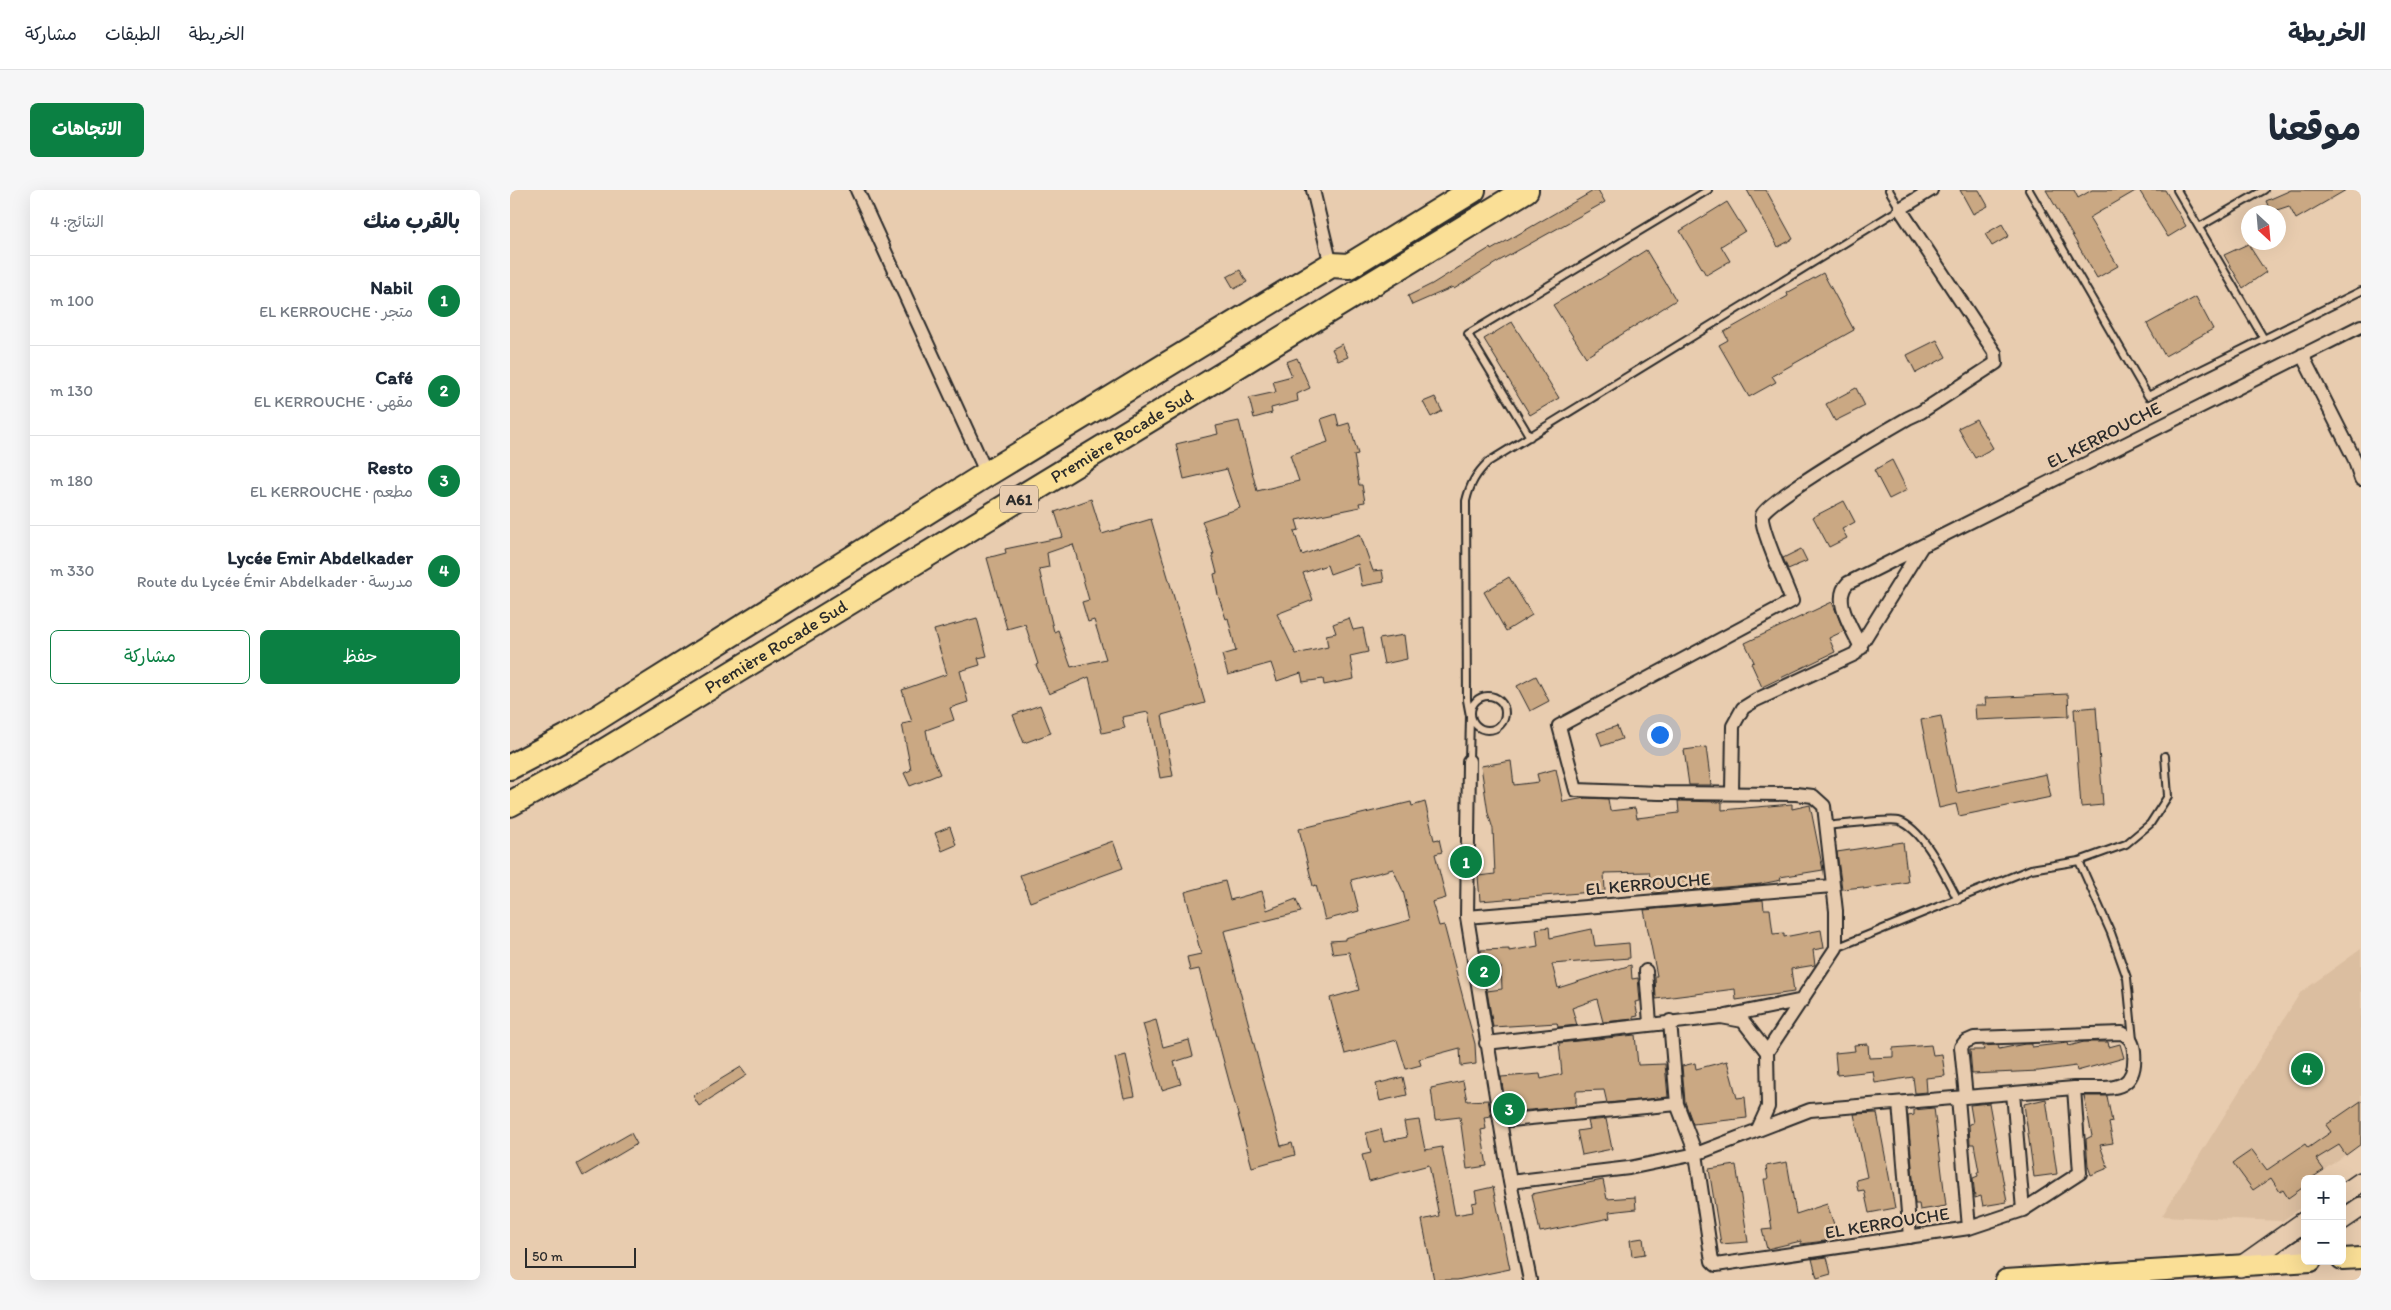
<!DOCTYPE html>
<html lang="ar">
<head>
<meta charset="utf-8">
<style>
	:root { --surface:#fff; --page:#f6f6f7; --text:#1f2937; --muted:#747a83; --line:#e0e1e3; --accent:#0b8043 }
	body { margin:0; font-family:Itim,"Playpen Sans Arabic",sans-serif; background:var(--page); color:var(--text); direction:rtl }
	.controls { position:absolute; right:15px; bottom:15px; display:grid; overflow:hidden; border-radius:8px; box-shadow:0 5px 20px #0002 }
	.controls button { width:45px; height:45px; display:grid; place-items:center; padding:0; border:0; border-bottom:1px solid var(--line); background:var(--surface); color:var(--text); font:25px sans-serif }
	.compass { position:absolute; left:1731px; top:15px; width:45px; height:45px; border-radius:50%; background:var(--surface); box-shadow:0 5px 20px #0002; rotate:154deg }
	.scale { position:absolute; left:15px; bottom:12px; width:111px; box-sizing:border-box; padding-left:5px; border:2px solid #2b2b2b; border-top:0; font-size:14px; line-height:18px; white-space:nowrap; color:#2b2b2b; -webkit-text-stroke:4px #e8ccaf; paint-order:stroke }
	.you { position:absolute; left:1149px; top:544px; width:18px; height:18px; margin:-12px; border:4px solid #fff; border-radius:50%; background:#1a73e8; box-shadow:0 0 0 8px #1a73e833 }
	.badge { display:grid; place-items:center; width:32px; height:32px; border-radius:50%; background:var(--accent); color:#fff; font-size:16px; font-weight:700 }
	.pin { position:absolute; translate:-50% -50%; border:2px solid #fff; box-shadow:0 1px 5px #0006 }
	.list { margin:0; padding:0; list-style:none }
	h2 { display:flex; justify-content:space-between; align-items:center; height:65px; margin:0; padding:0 20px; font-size:21px }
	h2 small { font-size:16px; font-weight:400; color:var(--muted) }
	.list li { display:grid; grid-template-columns:32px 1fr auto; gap:15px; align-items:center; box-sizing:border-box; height:90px; padding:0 20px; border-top:1px solid var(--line) }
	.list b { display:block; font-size:19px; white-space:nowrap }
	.list p { margin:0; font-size:16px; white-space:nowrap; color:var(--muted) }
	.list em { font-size:16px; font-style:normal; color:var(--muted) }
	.actions { display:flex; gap:10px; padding:15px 20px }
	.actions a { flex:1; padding:11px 0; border:1px solid var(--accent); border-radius:8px; text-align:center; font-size:18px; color:var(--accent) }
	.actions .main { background:var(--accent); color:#fff }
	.map { position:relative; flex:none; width:1851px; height:1090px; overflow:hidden; direction:ltr; border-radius:8px }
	header { display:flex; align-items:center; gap:30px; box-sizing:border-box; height:70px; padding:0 25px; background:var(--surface); border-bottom:1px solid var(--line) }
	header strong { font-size:24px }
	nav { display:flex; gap:28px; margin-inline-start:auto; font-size:18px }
	.intro { display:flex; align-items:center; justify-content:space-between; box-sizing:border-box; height:120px; padding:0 30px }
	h1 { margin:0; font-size:35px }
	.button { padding:12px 22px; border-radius:8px; background:var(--accent); color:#fff; font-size:18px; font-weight:700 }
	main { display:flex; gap:30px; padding:0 30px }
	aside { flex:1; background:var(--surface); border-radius:8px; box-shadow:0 5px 20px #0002 }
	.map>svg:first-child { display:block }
</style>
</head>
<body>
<header>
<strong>الخريطة</strong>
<nav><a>الخريطة</a><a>الطبقات</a><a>مشاركة</a></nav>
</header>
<div class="intro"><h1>موقعنا</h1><a class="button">الاتجاهات</a></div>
<main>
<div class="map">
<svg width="1851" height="1090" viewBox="0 0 1851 1090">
	<rect width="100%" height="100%" fill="#e8ccaf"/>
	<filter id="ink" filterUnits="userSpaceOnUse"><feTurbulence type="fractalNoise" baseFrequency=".02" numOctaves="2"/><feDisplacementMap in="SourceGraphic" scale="10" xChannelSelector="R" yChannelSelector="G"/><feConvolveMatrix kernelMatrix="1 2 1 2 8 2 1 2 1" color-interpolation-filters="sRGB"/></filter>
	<g filter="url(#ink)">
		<path fill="#dbbea0" d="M1851,759V954L1805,986L1807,989H1795V1015L1772,1031L1652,1026L1790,803Z"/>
		<path fill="#caa883" stroke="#2b2b2b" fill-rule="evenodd" d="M1085,0H1088L1095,12L989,71L944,99L943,97L902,115L898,106L922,94L980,58L981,60Z
			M1237,0H1256L1283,49L1268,57Z
			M1450,0H1469L1478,16L1463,24Z
			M1536,0H1564L1568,8L1582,0H1627L1579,28L1608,76L1587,88Z
			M1629,0H1655L1676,36L1658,47Z
			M1781,0H1836L1786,29L1779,16L1761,22L1756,11Z
			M1217,12L1235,41L1211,56L1220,71L1196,85L1170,41Z
			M1492,34L1499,46L1482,56L1475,44Z
			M1738,54L1756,82L1733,98L1714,65Z
			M1136,60L1166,110L1076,167L1043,115L1083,92L1084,93Z
			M730,80L737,92L724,99L717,87Z
			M1313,83L1344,140L1262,186L1266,192L1239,207L1209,155L1218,150L1214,142L1278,106L1277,103Z
			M1686,107L1703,139L1655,166L1637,134Z
			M1002,132L1049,208L1020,225L974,149Z
			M1427,150L1436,167L1406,183L1397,165Z
			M832,154L838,167L828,171L822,159Z
			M787,168L800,198L787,204L788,211L761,218L762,223L744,228L739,208L766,202L763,191L782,186L776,172Z
			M1346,198L1355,216L1325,231L1316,214Z
			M925,207L932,221L921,227L913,212Z
			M826,224L829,236L839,233L848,264L844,265L849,295H852L855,312L849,313L850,317L786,330L789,340L784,341L792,365L850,344L863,381L872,380L874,392L852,396L848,374L820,384L817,375L793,383L803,410L767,424L786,464L818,457L816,445L826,443L823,434L839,428L843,440L853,438L858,462L840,466L844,489L814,495L813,489L793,492L791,483L767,491L761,473L718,485L712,465L726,461L718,428L716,429L708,405L704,384L707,383L702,364H704L692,331L730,318L717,279L674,289L666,254L708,244L706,236L729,231L747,301L789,291L780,265L818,252L811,229Z
			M1466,229L1483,258L1465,268L1448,238Z
			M1382,270L1397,300L1379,309L1364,280Z
			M581,309L592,344L641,329L695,513L652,525L663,586L650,588L638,522L612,527L615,538L592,543L579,487L539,504L526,475L528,474L515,434L497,439L477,368L496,363L495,359L553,347L545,322ZM563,354L579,410L572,412L578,432L584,430L596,469L561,477L548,440L544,442L529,379L539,377L537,363Z
			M1334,311L1345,332L1332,339L1337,348L1319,357L1303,327Z
			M1291,359L1297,371L1278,379L1273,368Z
			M999,387L1022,425L996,441L974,402Z
			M1322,412L1334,441L1319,448L1325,462L1252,497L1241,473L1244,472L1235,453Z
			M467,428L477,466L468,468L470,475L450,481L458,512L440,518L444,530L416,540L420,561L430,584L400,596L394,583L401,580L392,534L402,532L392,500L437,484L424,440Z
			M894,445L897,469L874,474L869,449Z
			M1026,486L1039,511L1020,521L1007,496Z
			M1558,504L1559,526L1466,530L1465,515H1476L1475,508Z
			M530,515L541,543L514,553L503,525Z
			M1586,517L1593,615L1571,617L1564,519Z
			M1431,526L1447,603L1536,584L1541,607L1449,626L1446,614L1429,618L1411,530Z
			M1107,536L1112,549L1092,556L1087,543Z
			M1196,557L1201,595H1179L1174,560Z
			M1001,571L1004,595L1029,592L1027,584L1046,579L1053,612L1075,608L1098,609L1100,621L1125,618L1127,628L1169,623L1168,611L1212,612V620L1282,614V619L1300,615L1313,680L1270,687L1271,690L1251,694L1143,703L1139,682L1094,683L1095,701L970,711L968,686L985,684L983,639L978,623L971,576Z
			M901,612L902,616L915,612L924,650L929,649L932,662L925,664L936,708L922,712L929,736L934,735L965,854L966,874L951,876L950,858L909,869L911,875L896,879L887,850L835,864L820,808L849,800L839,762L823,764L820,751L835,750V748L900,730L893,701L883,679L841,690L849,721L815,730L806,695L803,696L789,639Z
			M440,637L446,655L432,661L425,643Z
			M603,651L613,678L520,712L510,685Z
			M1393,652L1398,692L1353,699V697L1332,699L1327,662Z
			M715,691L720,710L752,701L757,720L786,709L791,722L714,741L771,956L782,953L785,965L742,977L689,779L680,781L677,767L691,764L675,702Z
			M1253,710L1254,719H1260L1263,744L1274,743V747L1311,740L1314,758L1303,760L1305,775L1281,779L1284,802L1226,810L1225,799L1146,809L1145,786H1147L1134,720Z
			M1039,737L1040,748L1082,739L1085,756L1119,753L1120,768L1042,774L1048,798L1121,775L1122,789L1128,788L1130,811L1125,812L1128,826L1123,827V829L1093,832L1087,809L1062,818L1067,835L1048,837L1047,833L983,837L977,801L992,799L991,777L973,778L971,760L999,759V761L1028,756L1026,739Z
			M646,830L653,857L679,850L683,866L664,872L671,894L652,900L633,834Z
			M1125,845L1128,875L1155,874L1158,907L1097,913L1094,900L1066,901V916L997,922L991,887L1030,884L1031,889L1052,884L1049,853Z
			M1574,852H1598L1599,857L1610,854L1614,868L1567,881L1566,876L1529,881L1462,884L1460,860H1474L1473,856L1488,855L1489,859L1515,854H1522V857L1558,853L1559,856Z
			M1358,854L1359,868L1383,867V858L1421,855L1423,865L1432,864L1435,886L1416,888L1417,902L1405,903L1403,887L1365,893L1363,881L1327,885L1325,863L1345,861L1344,855Z
			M616,865L625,906L614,908L605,868Z
			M1217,871L1227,908L1235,907L1237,928L1183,934L1175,912L1172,876L1185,873L1186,879Z
			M231,877L237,885L189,916L183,906Z
			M893,887L897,905L870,911L866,894Z
			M953,891L957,911L978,910L981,926L974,927L976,939L971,940L977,976L957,979L950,927L925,930L921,898Z
			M1574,906H1597L1602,932L1599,933L1603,953L1590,955L1598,978L1581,985L1578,976L1576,949L1582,946Z
			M1536,909L1547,984L1524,987L1514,914Z
			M1851,911V954L1836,965L1829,955L1806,969L1814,980L1800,989H1795V996L1778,1008L1773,1000L1770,1002L1761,988L1743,1000L1723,973L1742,960L1757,980L1795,954L1798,958L1821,942L1816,935Z
			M1479,913L1497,1012L1473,1016L1471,1006L1465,1008L1463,988L1468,986L1467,982H1469L1464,954H1460L1459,934L1463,933L1460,915Z
			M1424,918L1436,1016L1410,1020L1409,1014H1405L1398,926L1404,925V920Z
			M1367,923L1385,1018L1359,1023L1354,1000L1348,1001L1346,990L1357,987L1344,924Z
			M1096,929L1102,959L1072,965L1067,941L1080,939L1078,931Z
			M909,930L915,960L932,957L945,1025L963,1022L962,1013L967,1012L965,1001L983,997L1000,1079L947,1090H924L912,1030L929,1026L919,975L859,991L852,965L861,963L856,943L871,939L874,952L897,947L894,932Z
			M121,943L127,954L73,986L67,974Z
			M1277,972L1286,1024L1317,1014L1328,1046L1315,1051L1291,1054V1051L1257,1059L1252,1040L1262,1039L1254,989H1258L1256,976Z
			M1226,975L1238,1052L1211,1054L1199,979Z
			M1093,990L1097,1009L1125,1007L1126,1019L1099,1022L1100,1028L1030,1042L1022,1004Z
			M1133,1048L1135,1064L1122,1066L1120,1050Z
			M1317,1067L1321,1084L1307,1088L1302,1069Z"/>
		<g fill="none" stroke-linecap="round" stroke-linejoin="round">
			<defs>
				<path id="lane" d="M1519,0L1638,206L1851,101
					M1667,0L1754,149
					M1689,37L1754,0
					M1020,247L958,144L1198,0
					M961 523a17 17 0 1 1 34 0a17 17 0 1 1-34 0Z
					M959,571L960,526L957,510L956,311C960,294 966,284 978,272L1390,19L1379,0
					M1316,636C1328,635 1381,628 1389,631C1415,640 1435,687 1448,710
					M1569,671L1601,743L1617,788L1623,850
					M1326,758L1521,679L1569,671L1616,654L1640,634L1658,606L1655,566"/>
				<path id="street" d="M347,0L477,284
					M803,0L821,75
					M1792,165L1844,268L1851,289
					M1351,458C1343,439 1321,410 1338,393L1851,136
					M959,571L957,727L1000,992L1020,1090
					M1222,603L1223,536L1233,518L1246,510L1345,464L1412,356
					M957,727L1322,696
					M1136,781L1140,833
					M1216,826L1293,810
					M1160,831L1167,914L1186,964L1202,1071L1206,1075L1459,1038L1513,1020L1570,983L1564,898
					M976,853L1211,827L1233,831L1257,862
					M1503,903L1513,1020
					M1448,908L1459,1038
					M1389,913L1400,1047
					M990,931L1167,914
					M1248,939L1258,917L1257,862L1326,758V721L1314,616L1303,606L1286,604L1149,603L1066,600L1049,536L1282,411C1276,394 1250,339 1252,325C1254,312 1379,239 1398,228L1411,222L1486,173L1485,163L1390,19L1421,0
					M1000,992L1119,978L1186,964L1300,920L1564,898C1597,897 1628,906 1624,861C1623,852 1620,847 1612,843L1464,848L1455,852L1451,857L1456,907"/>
				<path id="secondary" d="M1832,1005L1851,992
					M1832,1030L1851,1017
					M1771,1073L1795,1057
					M1730,1077L1795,1031"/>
				<path id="primary" d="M1832,1069L1851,1068
					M1496,1090L1801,1071"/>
				<g id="highway">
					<path d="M0,577L57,547L477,284L821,75L839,76L963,0"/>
					<path id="s1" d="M0,614L80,570L1016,0"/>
				</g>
			</defs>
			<use href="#lane" stroke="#2b2b2b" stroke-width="10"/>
			<use href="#street" stroke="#2b2b2b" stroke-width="16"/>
			<use href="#secondary" stroke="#2b2b2b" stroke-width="22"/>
			<use href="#primary" stroke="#2b2b2b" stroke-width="24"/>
			<use href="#highway" stroke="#2b2b2b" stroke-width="28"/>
			<use href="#lane" stroke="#e8ccaf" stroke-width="6"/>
			<use href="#street" stroke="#e8ccaf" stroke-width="12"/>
			<use href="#secondary" stroke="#e8ccaf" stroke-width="19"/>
			<use href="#primary" stroke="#fadf96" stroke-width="20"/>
			<use href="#highway" stroke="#fadf96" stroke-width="24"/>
		</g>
	</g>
	<g text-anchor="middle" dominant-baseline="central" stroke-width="5" stroke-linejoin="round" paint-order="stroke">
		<rect fill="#e8ccaf" stroke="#645b53" stroke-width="1" x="490" y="295.5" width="38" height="27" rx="4"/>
		<g font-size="16" font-weight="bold" fill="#2b2b2b">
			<text x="509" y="309">A61</text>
		</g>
		<g font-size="18" fill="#2b2b2b" stroke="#e8ccaf">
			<text transform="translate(1594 245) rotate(-27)">EL KERROUCHE</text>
			<text stroke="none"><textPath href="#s1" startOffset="714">Première Rocade Sud</textPath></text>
			<text stroke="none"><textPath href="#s1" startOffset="309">Première Rocade Sud</textPath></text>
			<text transform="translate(1138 694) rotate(-5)">EL KERROUCHE</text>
			<text transform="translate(1377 1033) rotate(-9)">EL KERROUCHE</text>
		</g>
	</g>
</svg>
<div class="controls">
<button>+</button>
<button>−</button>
</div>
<svg class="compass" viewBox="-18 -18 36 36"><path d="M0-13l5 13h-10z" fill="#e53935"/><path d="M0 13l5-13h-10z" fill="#747a83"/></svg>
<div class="scale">50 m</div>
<div class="you"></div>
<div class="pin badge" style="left:956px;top:672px">1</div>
<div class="pin badge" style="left:974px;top:781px">2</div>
<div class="pin badge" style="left:999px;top:919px">3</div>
<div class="pin badge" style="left:1797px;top:879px">4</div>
</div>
<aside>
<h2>بالقرب منك<small>النتائج: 4</small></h2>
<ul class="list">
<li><span class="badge">1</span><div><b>Nabil</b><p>متجر · EL KERROUCHE</p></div><em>100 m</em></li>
<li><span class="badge">2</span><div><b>Café</b><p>مقهى · EL KERROUCHE</p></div><em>130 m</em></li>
<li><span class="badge">3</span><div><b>Resto</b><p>مطعم · EL KERROUCHE</p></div><em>180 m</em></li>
<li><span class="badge">4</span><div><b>Lycée Emir Abdelkader</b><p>مدرسة · Route du Lycée Émir Abdelkader</p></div><em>330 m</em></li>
</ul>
<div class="actions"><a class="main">حفظ</a><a>مشاركة</a></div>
</aside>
</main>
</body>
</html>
